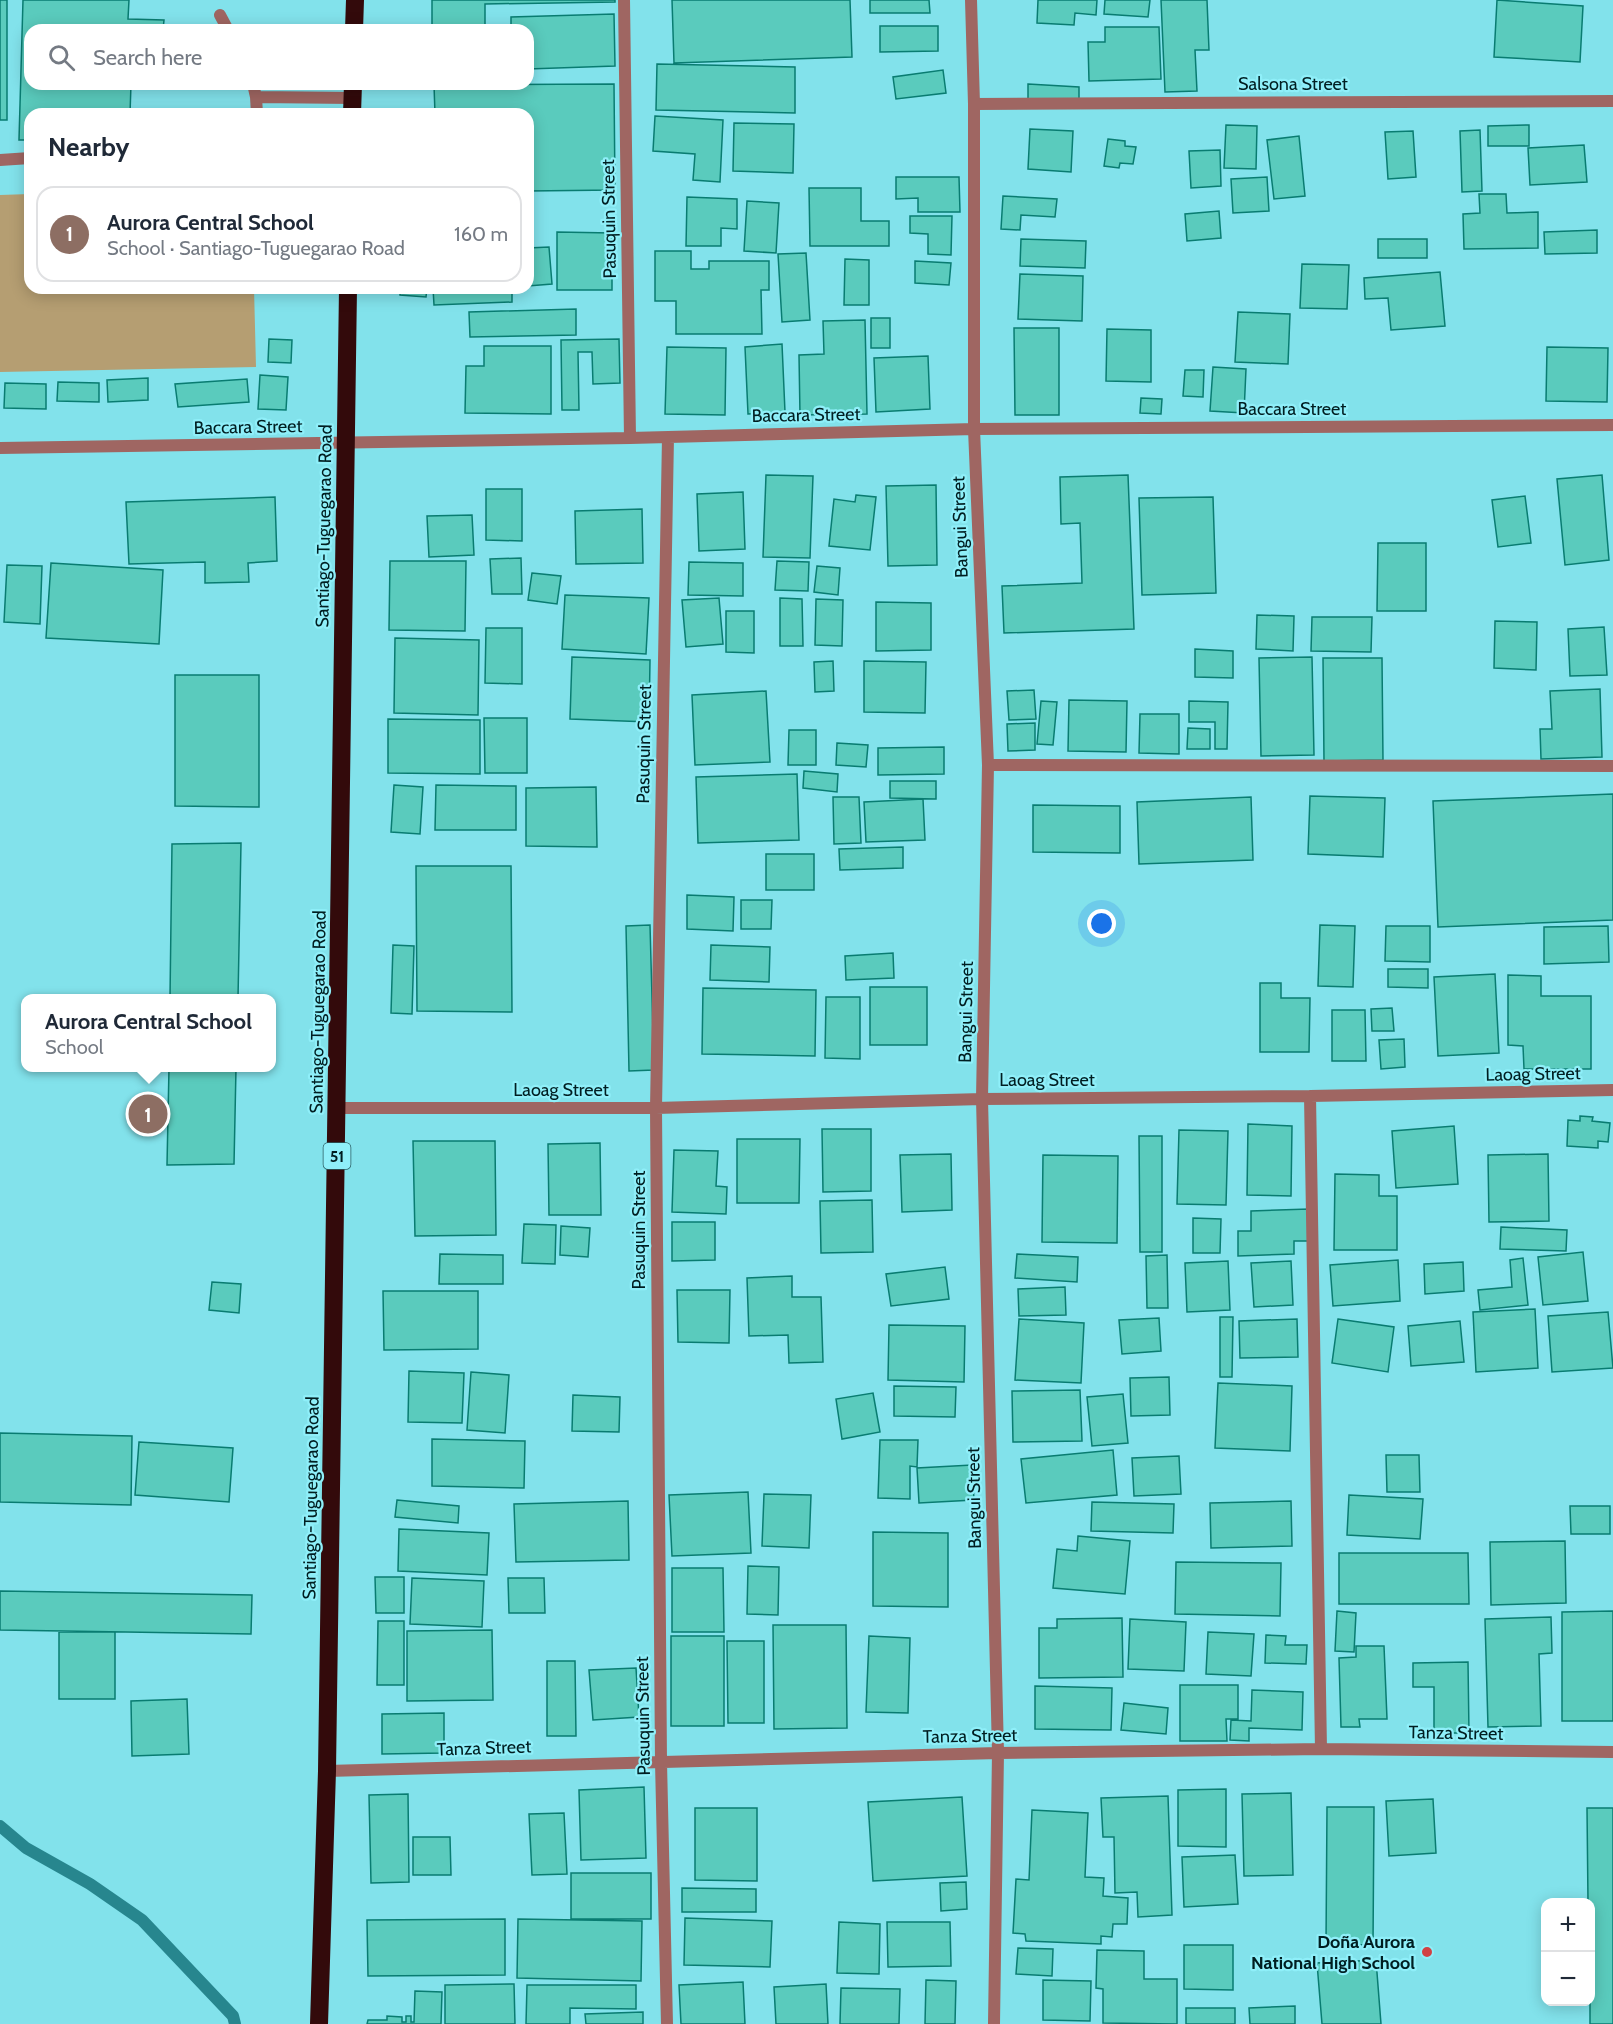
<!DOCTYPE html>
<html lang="en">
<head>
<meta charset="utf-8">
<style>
	:root { --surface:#fff; --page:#f2f2f3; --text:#1f2937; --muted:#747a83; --line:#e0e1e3; --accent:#d14143 }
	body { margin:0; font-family:Cabin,sans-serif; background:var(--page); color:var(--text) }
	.controls { position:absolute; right:18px; bottom:18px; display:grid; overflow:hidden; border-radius:12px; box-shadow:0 3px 15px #0003 }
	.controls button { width:54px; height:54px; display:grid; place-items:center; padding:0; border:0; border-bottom:2px solid var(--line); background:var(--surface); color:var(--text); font:30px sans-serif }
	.you { position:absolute; left:1102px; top:924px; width:21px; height:21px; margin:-15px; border:4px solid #fff; border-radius:50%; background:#1a73e8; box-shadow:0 0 0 9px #1a73e833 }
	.badge { display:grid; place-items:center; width:39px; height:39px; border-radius:50%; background:var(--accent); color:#fff; font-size:20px; font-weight:700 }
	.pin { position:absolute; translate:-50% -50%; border:3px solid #fff; box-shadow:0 2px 6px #0006 }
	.popup { position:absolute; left:21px; top:994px; width:255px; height:78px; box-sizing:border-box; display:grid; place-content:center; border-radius:12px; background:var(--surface); filter:drop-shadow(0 2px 4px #0005); font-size:20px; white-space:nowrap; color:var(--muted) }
	.popup b { font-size:22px; color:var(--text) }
	.popup::after { content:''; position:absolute; left:50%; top:100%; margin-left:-12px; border:12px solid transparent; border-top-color:var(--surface) }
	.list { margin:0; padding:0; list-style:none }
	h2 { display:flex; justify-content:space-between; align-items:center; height:78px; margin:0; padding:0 24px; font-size:26px }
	h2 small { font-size:20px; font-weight:400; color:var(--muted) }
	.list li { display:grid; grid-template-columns:39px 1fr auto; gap:18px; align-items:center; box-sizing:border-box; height:96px; margin:0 12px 12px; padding:0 12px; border:2px solid var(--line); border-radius:18px }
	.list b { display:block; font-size:22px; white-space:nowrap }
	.list p { margin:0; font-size:20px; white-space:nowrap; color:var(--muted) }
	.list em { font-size:20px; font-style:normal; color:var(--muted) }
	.icon { flex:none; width:33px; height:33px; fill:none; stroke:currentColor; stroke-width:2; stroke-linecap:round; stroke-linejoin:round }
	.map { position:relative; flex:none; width:1613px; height:2024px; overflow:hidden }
	.search { position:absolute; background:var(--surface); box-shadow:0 3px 15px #0003; left:24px; top:24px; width:510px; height:66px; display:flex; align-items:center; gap:15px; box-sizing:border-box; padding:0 21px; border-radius:18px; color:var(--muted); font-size:22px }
	.panel { position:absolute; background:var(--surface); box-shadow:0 3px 15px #0003; left:24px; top:108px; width:510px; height:186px; border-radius:18px }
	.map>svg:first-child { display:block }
</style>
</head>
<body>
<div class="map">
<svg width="1613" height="2024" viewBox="0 0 1613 2024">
	<rect width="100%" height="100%" fill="#82e2eb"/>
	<path fill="#b59e72" d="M30,194V288H254L256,367L0,372V195Z"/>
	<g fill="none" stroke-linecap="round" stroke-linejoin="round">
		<path stroke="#27868e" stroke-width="12" d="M0,1826L26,1848L90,1884L142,1920L233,2016L235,2024"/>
	</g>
	<path fill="#5acbbd" stroke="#097c71" stroke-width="1.5" d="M0,0H7V120H0Z
		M23,0H129L128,19L164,20L163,30H30V84H131L130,114H30V140H19Z
		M432,0H615V2L485,4V27H446V30H432Z
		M672,0H850L852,57L674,63Z
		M870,0H929L930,13H870Z
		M1038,0H1097L1096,15L1075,13L1074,25L1037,23Z
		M1105,0H1150L1148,17L1104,14Z
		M1161,0H1207L1209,50H1195L1197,91L1165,92Z
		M1497,0L1583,6L1580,62L1494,57Z
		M614,14L615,66L528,69V30H511V17Z
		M880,26H938V51L880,52Z
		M1105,27H1159L1161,79L1089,81L1088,42H1105Z
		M657,64L795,67V113L656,110Z
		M943,70L946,93L896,99L893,77Z
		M614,84L615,190L528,191V114H435L434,85Z
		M1028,84L1079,87V101L1028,99Z
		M655,116L723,120L720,182L693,180L695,154L653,151Z
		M734,123L794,124L793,173L733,171Z
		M1226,125L1257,126L1256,169L1224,168Z
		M1529,125V146H1488V126Z
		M1030,129L1073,131L1071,172L1028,169Z
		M1480,130L1482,191L1462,192L1460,131Z
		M1413,131L1416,177L1388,179L1385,132Z
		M1299,136L1305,196L1274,199L1267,140Z
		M1108,139L1125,141V146L1136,147L1133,164L1120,163L1119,168L1104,166Z
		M1584,145L1587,182L1530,185L1528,148Z
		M1220,150L1221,186L1191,188L1189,151Z
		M896,177H959L960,212H918V198L896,199Z
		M1267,177L1269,211L1233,213L1231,179Z
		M809,188H861V221H889V246H810Z
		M1479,194H1506L1507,213L1538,212V248L1464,249L1463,214L1480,213Z
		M1003,196L1057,199L1055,217L1021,215L1020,230L1001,229Z
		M687,197L737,199V229L721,228V246H686Z
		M747,201L779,203L776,253L744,251Z
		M1219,211L1221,238L1187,241L1185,214Z
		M910,216H952L951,255L928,254V234L910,233Z
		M1597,230V253L1545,254L1544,232Z
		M557,232L612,233V290H557Z
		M1021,239L1086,241L1085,268L1020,266Z
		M1378,239H1427V258H1378Z
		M549,247L552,284L528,286V248Z
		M655,251H691V269H709V261H769V290H761L762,334H676V301H655Z
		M806,253L810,320L782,322L778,254Z
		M845,259L869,260V305H844Z
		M915,261L951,263L949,285L915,283Z
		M1302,264L1349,265L1347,309L1300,308Z
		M1440,272L1445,326L1391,330L1388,298L1365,299L1364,278Z
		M1020,274L1083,276L1082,321L1018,319Z
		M400,288H427L426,297L400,295Z
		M433,288H512V302L434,305Z
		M576,309V335L470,337L469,312Z
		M1238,312L1290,314L1288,364L1235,362Z
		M871,318H890V348H871Z
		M865,320L867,414L800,415L799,355L824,354L823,321Z
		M1014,328H1059V415H1015Z
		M1107,329L1151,330V382L1106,381Z
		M269,339L292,340L291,363L268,362Z
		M619,339L620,383L593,384L592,352H578L579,410H562L561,340Z
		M782,344L785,412L748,414L745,347Z
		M484,346H551V414L465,413L466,366H484Z
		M667,347L726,348L725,415L665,414Z
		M1547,347L1608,348L1607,402L1546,401Z
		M928,356L930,409L876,412L874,358Z
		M1213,367L1246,369L1244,413L1210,411Z
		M1185,370H1204L1203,397L1183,396Z
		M260,375L288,377L286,410L258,409Z
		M148,378V400L108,402L107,380Z
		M247,379L249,402L178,407L175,384Z
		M58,382L99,383V402L57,401Z
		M5,383L46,384V409L4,408Z
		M1141,398L1162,399L1161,414L1140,413Z
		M766,475L813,476L810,558L763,557Z
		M1128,475L1134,629L1004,633L1002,586L1082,583L1080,523L1061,524L1060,477Z
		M1602,475L1609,560L1565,565L1557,479Z
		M936,485L937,565L888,566L886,486Z
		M486,489H522V541L486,540Z
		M743,492L745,549L699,551L697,494Z
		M856,495L876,497L870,550L829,546L834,499L855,502Z
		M1525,496L1531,543L1498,547L1492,500Z
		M275,497L277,561L248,563L249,582L205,583V562L129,564L126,502Z
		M1213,497L1216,593L1142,595L1139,498Z
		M642,509L643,563L576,564L575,511Z
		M472,515L474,555L429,557L427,516Z
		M1378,543H1426V611H1377Z
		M521,558L522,594H492L490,559Z
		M390,561H466L465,631L389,630Z
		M777,561L809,562L808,591L775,590Z
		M689,562L743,563V596L688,595Z
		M51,563L163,570L159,644L46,638Z
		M7,565L42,566L40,624L4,622Z
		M817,566L840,568L838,595L814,592Z
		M532,573L561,576L557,604L528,600Z
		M565,595L649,598L646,654L562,649Z
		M719,598L723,644L686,647L682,600Z
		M780,598L802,599L803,646H780Z
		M816,599L843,600L842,646L815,645Z
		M876,602L931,603V650L876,651Z
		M726,611H754V653L726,652Z
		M1257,615L1294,616L1293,651L1256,649Z
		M1312,617H1372L1371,652L1311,651Z
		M1495,621L1537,622L1536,670L1494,668Z
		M1604,627L1607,675L1570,676L1568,629Z
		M486,628H522V684L485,683Z
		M395,638L479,640L478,715L394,713Z
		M1195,649L1233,651V678L1195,677Z
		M572,657L650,660L649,722L570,719Z
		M1312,657L1314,755L1261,756L1259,658Z
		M1323,658H1382L1383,760L1324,761Z
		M833,661L834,691L815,692L814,662Z
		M864,661L926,662L925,713L864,712Z
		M175,675H259V807L175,806Z
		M1600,689L1602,757L1541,759L1540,729H1552L1550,691Z
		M1034,690L1036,719L1009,720L1007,691Z
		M766,691L770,762L695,765L692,695Z
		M1069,700L1127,701L1126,752L1068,751Z
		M1041,701L1057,702L1053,745L1037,744Z
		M1189,701L1228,702L1227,749H1215V722H1189Z
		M1140,714H1179V754L1139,753Z
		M484,718H527V773H485Z
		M388,719L480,720V774L388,773Z
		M1035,723V750L1008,751L1007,724Z
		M1188,728L1210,729V749H1187Z
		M789,730H816V765H788Z
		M837,743L868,745L866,767L836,765Z
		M944,747V774L878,775V748Z
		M804,771L838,774L837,792L803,788Z
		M797,774L799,840L698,843L696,777Z
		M890,781H936V799L890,798Z
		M394,785L423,787L420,834L391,832Z
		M436,785L516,786V830H435Z
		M596,787L597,847L526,846V788Z
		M1613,794V920L1438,927L1433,801Z
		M1310,796L1385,798L1383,857L1308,854Z
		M833,797H859L861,843L834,844Z
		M1251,797L1253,860L1139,864L1137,802Z
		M923,799L925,840L866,842L864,802Z
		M1033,805L1120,806V853L1033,852Z
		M241,843L238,998H170L172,844Z
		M903,847V868L840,870L839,849Z
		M766,854H814V890H766Z
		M416,866H511L512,1012L417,1011Z
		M687,895L734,897L733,931L687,929Z
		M741,900H772L771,929H741Z
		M650,925L654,1070L629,1071L626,926Z
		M1320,925L1355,926L1353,987L1318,986Z
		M1386,926H1430V962L1385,961Z
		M1608,926L1609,962L1544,964V927Z
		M393,945L414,946L412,1014L391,1013Z
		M711,945L770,947L769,982L710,980Z
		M893,953L894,978L846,980L845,956Z
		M1388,969H1428V988L1388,987Z
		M1495,974L1499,1053L1438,1056L1434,977Z
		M1508,975L1541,976V996H1591V1069H1524L1523,1046L1508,1045Z
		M1260,983H1281V998H1310L1309,1052H1260Z
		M870,987H927V1045H870Z
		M703,988L816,990L815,1056L702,1054Z
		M826,997H860V1059L825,1058Z
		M1392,1008L1394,1031H1372L1371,1009Z
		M1332,1010H1365L1366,1061H1332Z
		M1404,1039L1405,1067L1381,1069L1379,1040Z
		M169,1068H236L234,1164L167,1165Z
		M1580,1116L1593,1117L1592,1121L1610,1123L1608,1142L1598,1141V1148L1567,1146L1568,1120L1580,1121Z
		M1248,1124L1292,1126L1291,1196L1247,1195Z
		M1454,1126L1458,1184L1396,1188L1392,1131Z
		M822,1129H871V1191L823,1192Z
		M1179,1130L1228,1131L1226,1205L1177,1204Z
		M1139,1136H1162V1252H1140Z
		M737,1139H800L799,1203H737Z
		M413,1141H495L496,1235L415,1236Z
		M600,1143L601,1215H549L548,1144Z
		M674,1150L718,1151L716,1186L727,1187L726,1214L672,1212Z
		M951,1154L952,1210L902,1212L900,1155Z
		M1548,1154L1549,1221L1489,1222L1488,1155Z
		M1043,1155L1118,1156L1117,1243L1042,1242Z
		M1335,1174L1379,1175V1196H1397V1250H1334Z
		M872,1200L873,1252L821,1253L820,1201Z
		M1309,1209V1241H1294V1254L1238,1256V1231H1251V1211Z
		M1193,1218L1221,1219L1220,1253H1193Z
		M672,1222H715V1260L672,1261Z
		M524,1224L556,1225L555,1264L522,1263Z
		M561,1226L590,1228L588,1257L560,1255Z
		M1501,1227L1567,1230L1566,1251L1500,1249Z
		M1583,1252L1588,1301L1543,1305L1538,1257Z
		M440,1254L503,1255V1284H439Z
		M1017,1254L1078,1257L1077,1282L1015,1278Z
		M1167,1255L1168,1308H1147L1146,1256Z
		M1523,1258L1528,1305L1480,1310L1478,1290L1512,1287L1510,1260Z
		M1398,1260L1400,1301L1333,1306L1330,1265Z
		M1228,1261L1230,1310L1187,1312L1185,1263Z
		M1291,1261L1293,1305L1254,1307L1251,1263Z
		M1463,1262L1464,1291L1425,1294L1424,1264Z
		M945,1267L949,1299L891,1306L886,1274Z
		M792,1276V1297H821L823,1362L789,1363L788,1335L749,1336L747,1278Z
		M212,1282L241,1284L239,1313L209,1310Z
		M1065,1287L1066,1315L1019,1316L1018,1289Z
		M677,1290H730L729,1343L678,1342Z
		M383,1291H478V1349L384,1350Z
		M1535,1309L1538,1368L1476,1372L1473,1312Z
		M1608,1312L1613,1368L1552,1372L1548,1316Z
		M1220,1317H1233L1232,1377H1220Z
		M1159,1318L1161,1351L1122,1354L1119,1320Z
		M1019,1319L1084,1323L1081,1383L1015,1380Z
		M1297,1319L1298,1357L1240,1358L1239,1321Z
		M1338,1319L1394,1327L1388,1372L1332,1363Z
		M1460,1321L1464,1362L1411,1366L1408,1326Z
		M889,1325L965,1326L964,1382L888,1380Z
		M409,1371L464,1373L462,1423L408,1422Z
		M471,1372L509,1375L505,1433L467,1430Z
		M1169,1377L1170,1415L1131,1416L1130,1378Z
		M1218,1383L1292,1386L1290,1451L1215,1448Z
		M894,1386L956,1387L955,1417L894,1416Z
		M1080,1390L1082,1441L1013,1442L1012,1391Z
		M873,1393L880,1432L842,1439L836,1399Z
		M1123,1394L1128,1443L1092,1446L1087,1397Z
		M573,1395L620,1397L619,1432L572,1431Z
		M0,1433L132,1436L131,1505L0,1502Z
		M432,1439L525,1441L524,1488L432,1486Z
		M880,1440H918L917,1467L910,1466V1499L878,1498Z
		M139,1442L233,1448L229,1502L135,1495Z
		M1113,1450L1117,1495L1026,1503L1021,1459Z
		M1386,1455H1419L1420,1492H1387Z
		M1179,1456L1181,1494L1134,1496L1132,1458Z
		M972,1465L974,1500L919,1503L917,1468Z
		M748,1492L751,1553L672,1556L669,1495Z
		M764,1494L811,1495L809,1548L762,1546Z
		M1349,1495L1423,1499L1420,1539L1347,1535Z
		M397,1500L459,1506L458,1523L395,1517Z
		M628,1501L629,1560L516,1562L514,1504Z
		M1291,1501L1292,1546L1211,1548L1210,1503Z
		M1092,1502L1174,1504L1173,1533L1091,1531Z
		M1570,1506H1610V1534H1571Z
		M399,1529L489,1533L487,1575L398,1571Z
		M873,1532L948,1533V1607L873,1606Z
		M1078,1536L1130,1541L1125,1594L1053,1588L1057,1549L1077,1551Z
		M1565,1541L1566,1603L1491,1605L1490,1542Z
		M1339,1553H1468L1469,1604H1339Z
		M1176,1562L1281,1563L1280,1616L1175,1614Z
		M748,1566L779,1567L778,1615L747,1614Z
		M672,1568H723L724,1632H672Z
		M375,1577H404V1613H376Z
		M412,1578L484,1581L482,1627L410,1624Z
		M508,1578H544L545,1613H509Z
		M0,1591L252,1595L251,1634L0,1630Z
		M1337,1611L1356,1613L1354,1652L1335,1651Z
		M1613,1611V1721H1562V1612Z
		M1551,1617L1552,1653L1539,1654L1541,1726L1488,1727L1485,1619Z
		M1122,1618L1123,1677L1039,1678V1628H1057V1619Z
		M1130,1619L1186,1622L1184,1671L1128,1669Z
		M378,1621H404V1685H377Z
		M773,1625H846L847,1728L774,1729Z
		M492,1630L493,1700L407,1701V1631Z
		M59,1632H115V1699H59Z
		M1208,1632L1254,1634L1251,1676L1206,1674Z
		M1266,1635L1286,1636L1285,1645H1307L1306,1664L1265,1663Z
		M671,1636H724V1726H671Z
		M869,1636L910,1638L908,1713L866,1712Z
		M727,1641H764V1723H728Z
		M1356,1646H1384L1387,1719H1359L1360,1727H1341L1339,1658L1356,1657Z
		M547,1661H575L576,1736H547Z
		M1468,1662L1469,1733H1434V1687H1413V1663Z
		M636,1668L639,1717L593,1720L589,1670Z
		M1180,1685H1238V1719H1226L1227,1741H1180Z
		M1035,1686L1112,1688L1111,1730L1035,1729Z
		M1252,1690L1303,1692L1302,1730L1249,1728V1741L1230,1740L1231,1720L1251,1721Z
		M187,1699L189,1754L132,1756L131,1701Z
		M1124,1703L1168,1708L1166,1734L1121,1730Z
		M444,1713V1753L382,1754V1714Z
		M644,1787L646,1858L581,1860L579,1790Z
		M1226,1789V1847L1178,1846V1790Z
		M1291,1793L1293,1875L1244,1876L1242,1794Z
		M408,1794L409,1882L371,1883L369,1795Z
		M1168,1796L1172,1915L1138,1917L1137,1892L1115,1893L1114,1837H1103L1101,1798Z
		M962,1797L967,1876L873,1881L868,1802Z
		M1433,1799L1436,1853L1389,1856L1386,1801Z
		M1327,1807H1374L1373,1945L1326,1944Z
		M695,1808H757V1881L695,1880Z
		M1587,1808H1613V2024H1590V1902H1588Z
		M1032,1810L1088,1813L1085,1877L1104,1878L1103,1896L1128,1898L1127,1924H1113L1112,1937L1101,1936V1944L1026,1941L1025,1934L1013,1933L1016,1879L1029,1880Z
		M564,1813L567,1874L532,1875L529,1814Z
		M413,1837H450L451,1875H413Z
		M1235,1855L1238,1904L1184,1907L1182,1857Z
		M571,1873H651V1919H571Z
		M966,1882L967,1909L941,1911L940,1883Z
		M682,1888L756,1889V1912H682Z
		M685,1918L772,1921L770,1967L684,1965Z
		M505,1919V1975L368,1976L367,1920Z
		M518,1919L642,1921L641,1981L517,1978Z
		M839,1922L880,1924L879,1974L837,1973Z
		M887,1922H950L951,1966L888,1967Z
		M1184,1945H1233V1990L1184,1989Z
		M1018,1948L1053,1949L1052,1976L1016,1974Z
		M1097,1950L1144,1951V1979H1177V2024L1103,2023V1989L1096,1988Z
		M1376,1960L1381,2024H1322L1317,1963Z
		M926,1980L956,1981L955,2024H925Z
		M1043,1980L1091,1981L1090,2021L1043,2020Z
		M743,1982L745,2024H681L679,1985Z
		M514,1984L515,2024H445V1985Z
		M826,1984L828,2024H776L774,1987Z
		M527,1985H636V2009L570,2008V2024H526Z
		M841,1988L900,1989L899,2024H840Z
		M415,1991L442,1992L441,2024H367L368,2020H387V2016L402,2017V2022H406V2016H411V2022H414Z
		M1295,2006V2024H1250L1249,2008Z
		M1186,2008H1235V2024H1186Z
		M643,2012V2024H586L585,2014Z"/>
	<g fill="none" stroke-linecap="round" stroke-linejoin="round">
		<path stroke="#9f6662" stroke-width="12" d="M220,15L228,30
			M253,84L256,97
			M257,114L256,97L353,98
			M0,160L30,158"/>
		<path stroke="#9f6662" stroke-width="12" d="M624,0L630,438
			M971,0L974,104V429L988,765L982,1099L998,1753L994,2024
			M974,104L1613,101
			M0,448L630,438L974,429L1613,425
			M988,765L1613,766
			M1310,1096L1321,1749
			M338,1108H656L982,1099L1310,1096L1613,1090
			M327,1771L998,1753L1321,1749L1613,1752
			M667,2024L661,1762L656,1108L668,437"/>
		<path stroke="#330a0b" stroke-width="18" d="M354,30L355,0
			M352,114L353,84
			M319,2024L327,1771L348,288"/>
	</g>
	<circle fill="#d14143" stroke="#8feff9" stroke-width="2" cx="1427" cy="1952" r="6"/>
	<g text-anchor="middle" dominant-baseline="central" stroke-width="4.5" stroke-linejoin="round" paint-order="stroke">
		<rect fill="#8feff9" stroke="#2b5d62" stroke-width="1.5" x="323.5" y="1143" width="27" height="26" rx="4.5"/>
		<g font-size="16" font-weight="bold" fill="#001e21">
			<text x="337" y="1156">51</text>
		</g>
		<g font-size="18" fill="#001e21" stroke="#8feff9">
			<text x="1293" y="84">Salsona Street</text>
			<text transform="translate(609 219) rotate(-91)">Pasuquin Street</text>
			<text x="1292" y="409">Baccara Street</text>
			<text transform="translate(806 415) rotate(-1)">Baccara Street</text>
			<text transform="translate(248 427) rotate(-1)">Baccara Street</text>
			<text transform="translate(324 526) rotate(-89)">Santiago-Tuguegarao Road</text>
			<text transform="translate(960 527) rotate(-92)">Bangui Street</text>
			<text transform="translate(644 744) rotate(-89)">Pasuquin Street</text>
			<text transform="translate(318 1012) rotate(-89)">Santiago-Tuguegarao Road</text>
			<text transform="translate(966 1012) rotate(-89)">Bangui Street</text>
			<text transform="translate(1533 1074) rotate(-1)">Laoag Street</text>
			<text x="1047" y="1080">Laoag Street</text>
			<text x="561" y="1090">Laoag Street</text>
			<text transform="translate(639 1230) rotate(-90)">Pasuquin Street</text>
			<text transform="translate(311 1498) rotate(-89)">Santiago-Tuguegarao Road</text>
			<text transform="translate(974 1498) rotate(-91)">Bangui Street</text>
			<text transform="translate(643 1716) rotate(-91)">Pasuquin Street</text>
			<text transform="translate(1456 1733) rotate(1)">Tanza Street</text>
			<text transform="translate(970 1736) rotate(-1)">Tanza Street</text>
			<text transform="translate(484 1748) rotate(-2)">Tanza Street</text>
		</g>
		<g font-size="18" font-weight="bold" fill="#001e21" stroke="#8feff9" text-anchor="end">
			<text x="1415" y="1942">Doña Aurora<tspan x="1415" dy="21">National High School</tspan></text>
		</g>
	</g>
</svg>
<div class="controls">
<button>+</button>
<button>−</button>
</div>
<div class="you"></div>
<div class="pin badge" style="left:148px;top:1114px;background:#8d6e63">1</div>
<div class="popup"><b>Aurora Central School</b>School</div>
<div class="search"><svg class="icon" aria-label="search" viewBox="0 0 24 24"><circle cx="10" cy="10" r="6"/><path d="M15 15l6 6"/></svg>Search here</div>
<section class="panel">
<h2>Nearby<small></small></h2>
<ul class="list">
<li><span class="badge" style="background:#8d6e63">1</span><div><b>Aurora Central School</b><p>School · Santiago-Tuguegarao Road</p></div><em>160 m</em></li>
</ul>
</section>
</div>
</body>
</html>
